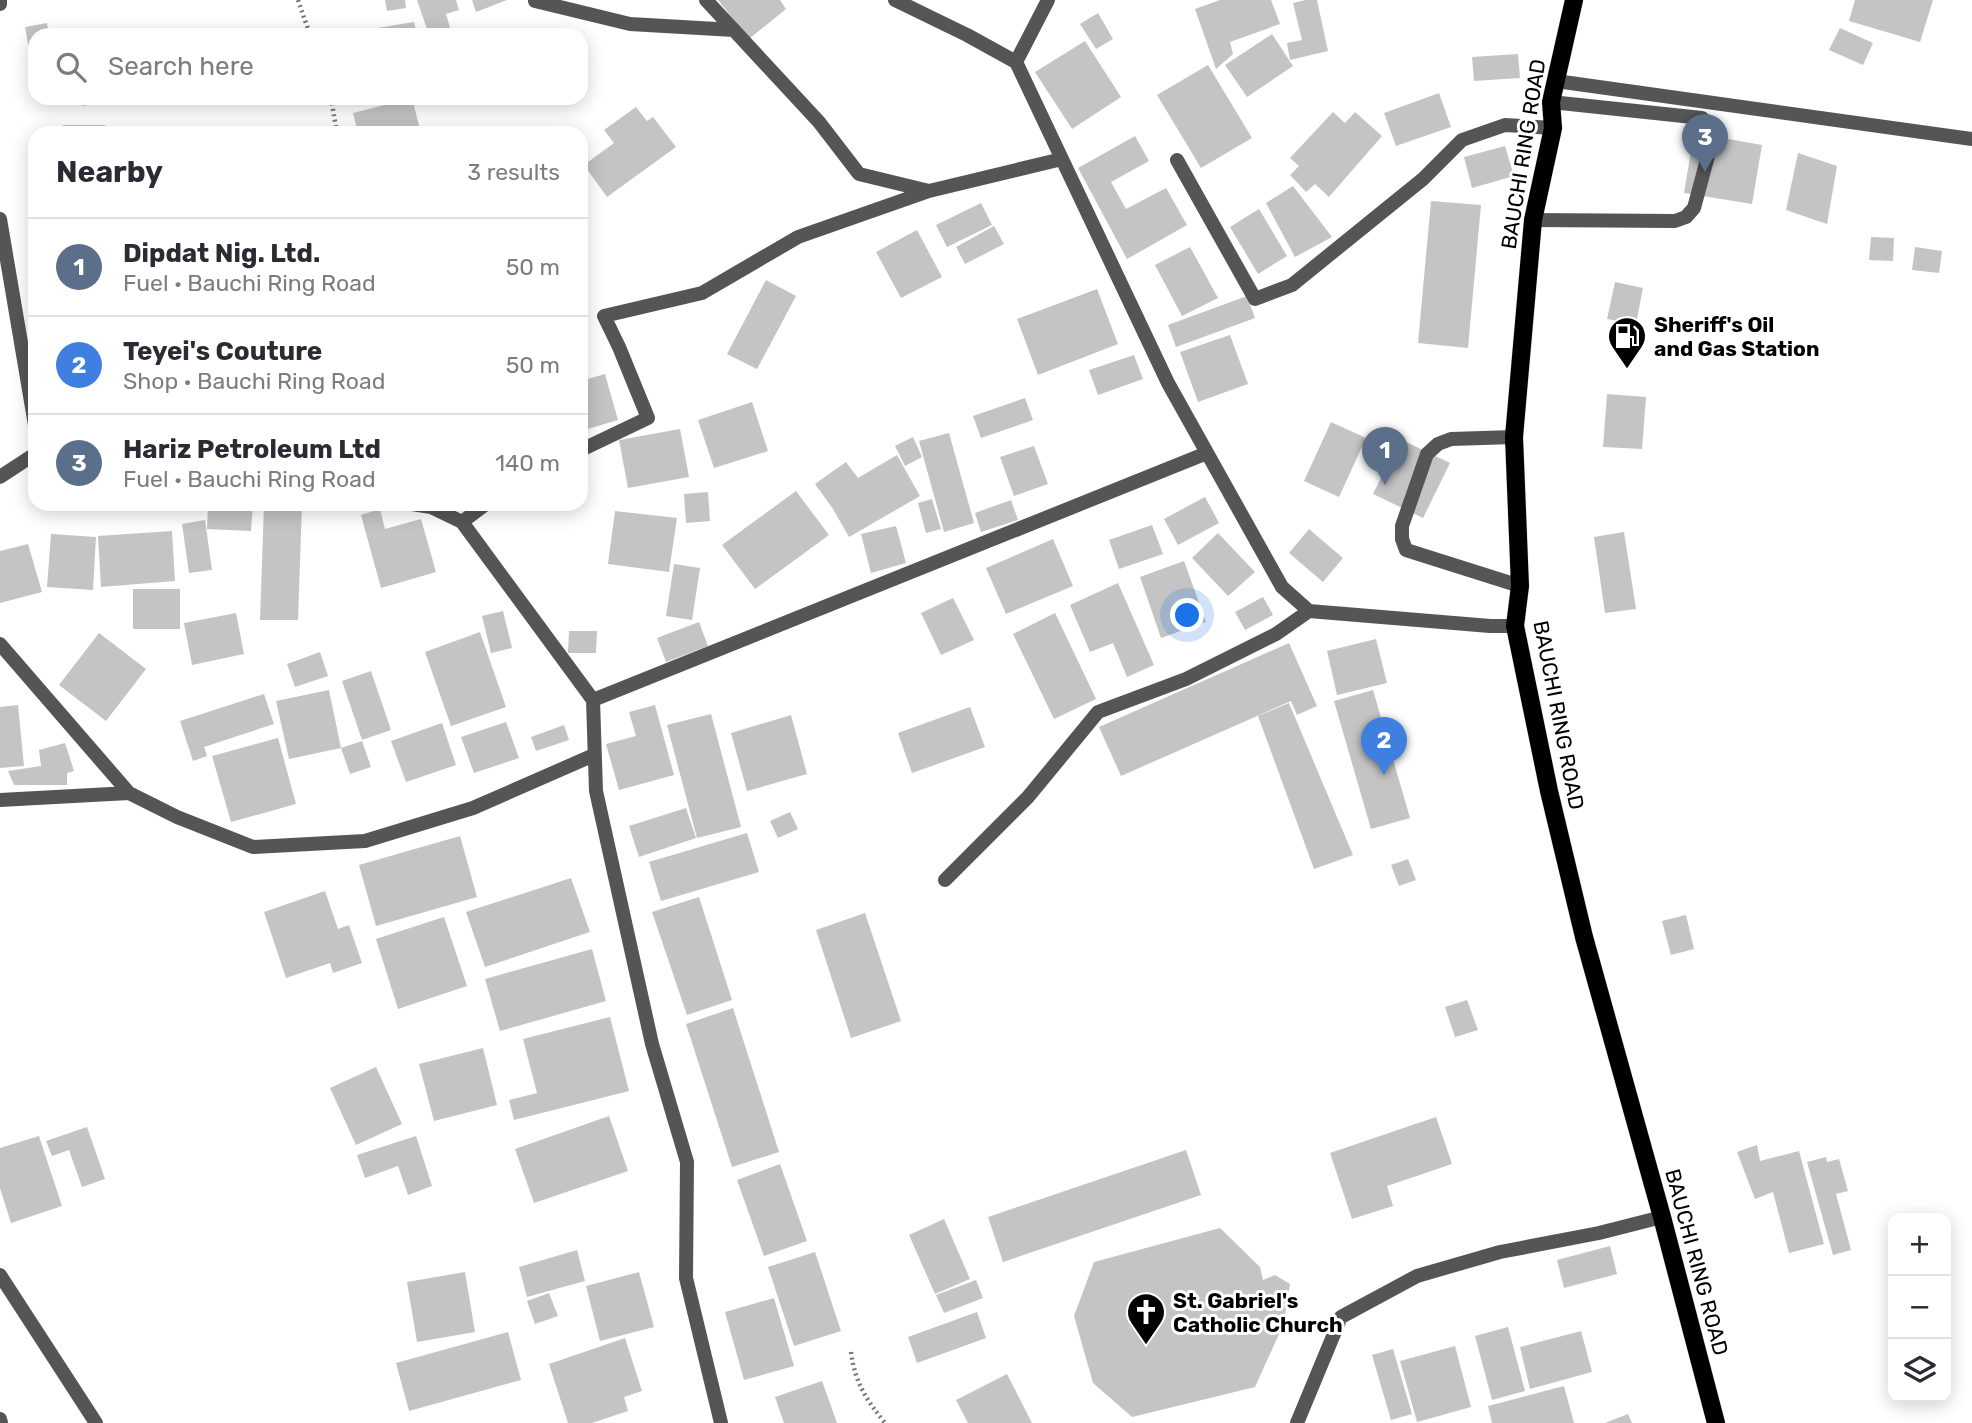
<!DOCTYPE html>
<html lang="en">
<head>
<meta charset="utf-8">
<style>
	:root { --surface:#fff; --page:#f7f7f7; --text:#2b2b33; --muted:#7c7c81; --line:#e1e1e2; --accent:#000 }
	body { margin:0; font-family:Rubik,sans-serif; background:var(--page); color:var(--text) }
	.controls { position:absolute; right:21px; bottom:21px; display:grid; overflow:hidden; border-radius:14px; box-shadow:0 4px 18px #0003 }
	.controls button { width:63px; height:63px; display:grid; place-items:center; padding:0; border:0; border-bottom:2px solid var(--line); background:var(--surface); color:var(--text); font:35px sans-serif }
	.you { position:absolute; left:1188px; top:616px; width:24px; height:24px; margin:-18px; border:5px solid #fff; border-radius:50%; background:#1a73e8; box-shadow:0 0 0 10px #1a73e833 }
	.badge { display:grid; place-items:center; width:46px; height:46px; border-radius:50%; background:var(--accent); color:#fff; font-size:23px; font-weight:700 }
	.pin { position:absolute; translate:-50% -58px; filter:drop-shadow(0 2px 4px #0008) }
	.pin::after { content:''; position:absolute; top:37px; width:24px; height:21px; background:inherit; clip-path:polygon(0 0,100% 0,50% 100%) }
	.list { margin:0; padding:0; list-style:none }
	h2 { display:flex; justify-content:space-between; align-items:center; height:91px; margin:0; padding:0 28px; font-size:30px }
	h2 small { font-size:23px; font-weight:400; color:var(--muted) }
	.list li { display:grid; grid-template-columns:46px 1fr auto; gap:21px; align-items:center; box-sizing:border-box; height:98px; padding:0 28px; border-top:2px solid var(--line) }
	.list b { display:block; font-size:26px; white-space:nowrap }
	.list p { margin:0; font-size:23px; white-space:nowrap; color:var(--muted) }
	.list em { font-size:23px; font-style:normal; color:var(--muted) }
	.icon { flex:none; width:38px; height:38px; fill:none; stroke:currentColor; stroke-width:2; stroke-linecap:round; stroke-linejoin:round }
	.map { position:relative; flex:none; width:1972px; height:1423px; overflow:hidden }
	.search { position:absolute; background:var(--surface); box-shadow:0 4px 18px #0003; left:28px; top:28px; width:560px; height:77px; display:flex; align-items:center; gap:18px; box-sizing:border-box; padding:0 24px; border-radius:21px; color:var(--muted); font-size:26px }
	.panel { position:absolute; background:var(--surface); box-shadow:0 4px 18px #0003; left:28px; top:126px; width:560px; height:385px; border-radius:21px }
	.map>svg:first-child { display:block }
</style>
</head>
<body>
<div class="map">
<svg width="1972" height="1423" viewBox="0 0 1972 1423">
	<rect width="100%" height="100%" fill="#fff"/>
	<path fill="#c4c4c4" d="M385,0H405L406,8L387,11Z
		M417,0H456L459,10L446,14L451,31L439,35H429Z
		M472,0H507L476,12Z
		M718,0H780L786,9L749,39Z
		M1220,0H1271L1280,24L1230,42L1233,54L1216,69L1195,9Z
		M1305,0H1317L1328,51L1290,60L1287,43L1302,40L1293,3Z
		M1855,0H1933L1920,42L1849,21Z
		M1098,13L1113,39L1096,49L1080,24Z
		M414,22L417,35H365V30Z
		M47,23L49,35H35V65L32,66L25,27Z
		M1840,28L1873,43L1863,65L1829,50Z
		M1272,34L1293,66L1247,97L1225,65Z
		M1085,41L1121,97L1072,129L1035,72Z
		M1518,54L1520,78L1474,81L1472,57Z
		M1208,65L1252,138L1201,168L1157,95Z
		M1439,93L1451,127L1396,146L1384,113Z
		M81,98H110L111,101L82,106Z
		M412,98L421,133H358L353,113Z
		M636,107L647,121L653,117L676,147L607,197L584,165L614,143L604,130Z
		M1333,112L1345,123L1355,112L1382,136L1329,197L1315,184L1306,192L1290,175L1299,166L1290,158Z
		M63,125H105V133H63Z
		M1694,133L1762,145L1752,204L1684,193Z
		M1135,136L1149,161L1111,182L1126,209L1166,188L1187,225L1127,259L1078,168Z
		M1505,146L1514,176L1472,188L1464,157Z
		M1798,153L1837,166L1827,224L1786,210Z
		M1293,186L1332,237L1295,257L1266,203Z
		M1431,201L1481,205L1468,348L1418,343Z
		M981,203L992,225L947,247L936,225Z
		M1259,209L1287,256L1258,274L1230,227Z
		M33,222H35V293H31Z
		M994,226L1004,244L965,264L956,247Z
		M917,230L942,277L901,298L876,252Z
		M1871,237L1894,238L1893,261L1869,260Z
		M1190,247L1218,298L1182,316L1155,265Z
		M1915,247L1942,251L1939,273L1912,270Z
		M766,280L796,296L757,369L727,354Z
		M1615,282L1643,288L1636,324L1607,319Z
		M1097,289L1118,344L1038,375L1017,319Z
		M1247,296L1255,318L1176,347L1168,325Z
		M1230,335L1248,384L1198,402L1180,352Z
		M1134,355L1143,379L1098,395L1089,370Z
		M605,374L618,420L581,431V381Z
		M1607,394L1646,397L1642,449L1603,447Z
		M1025,398L1033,420L981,438L973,416Z
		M752,402L768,451L714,468L698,420Z
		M1331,422L1366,438L1339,497L1304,481Z
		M680,429L689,477L628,488L619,440Z
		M949,433L974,523L944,532L919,441Z
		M913,437L922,457L905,466L895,446Z
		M1400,439L1450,463L1423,518L1373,494Z
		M1034,446L1048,484L1014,496L1000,457Z
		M897,455L920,496L849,537L833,509L815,484L846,462L858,478Z
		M796,491L829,535L755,589L722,545Z
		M708,492L710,521L686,523L684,494Z
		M1205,497L1219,523L1178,545L1164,519Z
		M932,499L941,529L926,533L918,503Z
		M1011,500L1018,520L981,532L975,513Z
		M208,504H253L251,531L207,529Z
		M264,504H302L298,620H260Z
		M380,509L385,529L421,519L436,572L381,588L361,515Z
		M615,511L677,518L669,572L608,564Z
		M205,520L212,570L189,573L182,524Z
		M1152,525L1163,554L1119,569L1109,540Z
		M896,526L906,563L871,573L861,534Z
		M1309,529L1343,558L1323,582L1289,553Z
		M172,531L175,581L101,587L98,536Z
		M1624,532L1636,609L1605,613L1594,537Z
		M1218,533L1255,572L1228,596L1192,558Z
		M51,534L96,537L93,590L47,587Z
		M1053,539L1073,586L1006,614L986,568Z
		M28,544L42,592L0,603V551Z
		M1184,561L1206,622L1161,638L1140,577Z
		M674,564L700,568L692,620L666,616Z
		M1118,583L1154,665L1127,677L1113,643L1090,652L1070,605Z
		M133,589H180V629H133Z
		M1263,597L1273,615L1245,630L1235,612Z
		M953,598L974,640L941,655L921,613Z
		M503,611L512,648L491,653L482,616Z
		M236,613L244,654L192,665L184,623Z
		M1055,613L1096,699L1054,719L1013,634Z
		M699,622L708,646L666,662L657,638Z
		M569,631H597L596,653H568Z
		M480,632L506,707L451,726L425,652Z
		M99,633L146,669L106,721L59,685Z
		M1376,639L1387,683L1337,695L1327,651Z
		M1289,643L1317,706L1297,715L1291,701L1121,776L1099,727Z
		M320,652L328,676L295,687L287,664Z
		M371,671L391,730L362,740L342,681Z
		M329,690L341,748L362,741L371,767L350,774L341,748L289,759L276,701Z
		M1373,690L1410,818L1371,829L1334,701Z
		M264,694L274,724L204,747L207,756L193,761L180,721Z
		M1289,703L1353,855L1314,869L1258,716Z
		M18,705L24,766L0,768V707Z
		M655,705L674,775L619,790L606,744L636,736L629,712Z
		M970,707L985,747L912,773L898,733Z
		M711,714L741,827L697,838L667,725Z
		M791,715L807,774L747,791L731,733Z
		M506,722L519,758L474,773L461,737Z
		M442,723L456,765L406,782L391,741Z
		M564,725L569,740L536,751L531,737Z
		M278,738L296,804L231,822L212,756Z
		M65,743L74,771L67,773V785H14L8,771L41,766L39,750Z
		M686,808L696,838L639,857L629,826Z
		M790,812L798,829L778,838L770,821Z
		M747,833L759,872L661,901L649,862Z
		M460,836L477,897L376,926L359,865Z
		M1408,859L1416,880L1399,886L1391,865Z
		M571,878L590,932L485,967L466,912Z
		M325,891L338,929L349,925L362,963L333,973L330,963L286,978L264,912Z
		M699,897L732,1000L687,1015L652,912Z
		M865,913L901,1021L851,1038L816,930Z
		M1686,915L1694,949L1671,955L1662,921Z
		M444,917L467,986L398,1009L376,939Z
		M592,949L606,1001L500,1031L485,979Z
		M1467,1000L1478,1030L1455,1037L1445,1007Z
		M733,1008L779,1152L732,1167L686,1024Z
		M610,1017L629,1091L514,1120L509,1100L537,1093L523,1039Z
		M483,1048L497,1105L434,1121L419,1064Z
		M376,1067L402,1124L356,1145L330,1088Z
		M609,1116L628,1171L534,1203L515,1149Z
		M1436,1117L1452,1164L1387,1186L1393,1206L1352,1219L1330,1153Z
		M87,1127L105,1179L82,1187L69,1150L52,1156L46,1141Z
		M39,1136L62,1206L11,1223L0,1188V1148Z
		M416,1136L432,1186L408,1195L398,1166L365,1178L357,1155Z
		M1757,1145L1760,1161L1799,1151L1824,1244L1789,1253L1773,1192L1755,1199L1737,1152Z
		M1186,1150L1201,1195L1003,1262L988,1217Z
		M1826,1157L1827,1162L1839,1159L1848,1191L1836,1194L1851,1250L1833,1255L1807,1162Z
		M780,1164L807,1241L764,1256L737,1180Z
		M944,1219L970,1279L935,1294L909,1235Z
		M1220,1228L1260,1267L1263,1280L1275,1275L1290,1284L1285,1315L1276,1317L1279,1334L1255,1387L1132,1417L1093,1383L1074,1316L1094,1262Z
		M1610,1246L1617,1274L1564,1288L1557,1260Z
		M577,1250L585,1281L527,1297L519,1267Z
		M815,1252L841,1331L794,1346L768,1267Z
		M465,1272L475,1332L417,1342L407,1282Z
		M639,1272L654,1327L600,1341L586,1286Z
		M976,1280L983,1298L944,1313L936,1295Z
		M549,1293L558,1316L535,1324L527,1301Z
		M774,1298L794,1366L744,1380L725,1312Z
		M977,1312L986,1338L917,1363L908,1337Z
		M1508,1327L1525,1391L1492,1400L1475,1336Z
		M1581,1331L1592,1372L1530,1389L1520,1347Z
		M508,1332L521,1380L409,1411L396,1363Z
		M625,1338L642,1391L624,1397L628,1411L592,1423H568L549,1364Z
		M1455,1346L1471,1407L1417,1422L1400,1361Z
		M1393,1349L1412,1414L1391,1420L1372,1355Z
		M1007,1374L1032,1423H968L956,1400Z
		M822,1381L837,1423H784L775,1397Z
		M1564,1386L1574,1423H1492L1488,1406Z
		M1628,1414L1632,1423H1605Z"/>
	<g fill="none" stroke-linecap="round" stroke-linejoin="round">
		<defs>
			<path id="primary" d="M1574,0L1551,102L1553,128L1533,220L1514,437L1520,586L1515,626L1549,791L1584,937L1662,1217L1716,1423"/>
		</defs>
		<use href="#primary" stroke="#dbdbdb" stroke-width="19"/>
		<path stroke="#777" stroke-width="4.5" stroke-dasharray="2 3.5" stroke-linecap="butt" d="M298,0L310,35
			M331,98L337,133
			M851,1352C855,1383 866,1399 885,1423"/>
		<path stroke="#555" stroke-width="14" d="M1556,81L1972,139
			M1533,220L1675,221L1686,217L1694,208L1712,141L1710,127L1702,118L1551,102
			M1514,437L1451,439L1438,444L1427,454L1402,526V539L1406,550L1520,586"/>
		<path stroke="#555" stroke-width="14" d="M706,0L819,122L859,174L929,191L1062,159
			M895,0L967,35L1016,62L1168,383L1282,587L1309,611L1490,626H1515
			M535,1L630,24L734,30
			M0,4V0
			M1016,62L1048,0
			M1177,160L1255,299L1292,285L1423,179L1462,140L1505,125L1553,128
			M0,219L35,425
			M581,450L648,418L619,347L604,316L702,293L798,237L929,191
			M0,477L35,454
			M412,504L431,507L462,522L593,700L596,791L652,1044L687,1162L686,1278L721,1423
			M462,522L486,504
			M0,644L129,793
			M593,700L1207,453
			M0,800L129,793L177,817L253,847L365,841L473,808L594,755
			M945,880L1028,797L1098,712L1186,679L1276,634L1309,611
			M0,1275L96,1423
			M0,1419L1,1423
			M1297,1423L1341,1317L1417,1276L1500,1252L1599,1233L1662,1217"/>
		<use href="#primary" stroke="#000" stroke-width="18"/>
	</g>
	<defs>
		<symbol id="fuel-pin" viewBox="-11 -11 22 30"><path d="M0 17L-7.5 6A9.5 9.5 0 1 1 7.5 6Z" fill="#000" stroke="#fff"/><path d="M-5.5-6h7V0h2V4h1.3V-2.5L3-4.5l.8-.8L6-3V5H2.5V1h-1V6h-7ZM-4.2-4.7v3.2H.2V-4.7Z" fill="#fff"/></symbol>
		<symbol id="church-pin" viewBox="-11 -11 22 30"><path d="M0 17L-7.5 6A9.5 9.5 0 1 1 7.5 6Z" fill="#000" stroke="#fff"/><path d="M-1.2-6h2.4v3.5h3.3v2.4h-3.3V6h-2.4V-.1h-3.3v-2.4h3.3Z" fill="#fff"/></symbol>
	</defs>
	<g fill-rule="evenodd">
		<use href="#fuel-pin" x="1605" y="314" width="44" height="60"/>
		<use href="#church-pin" x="1124" y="1290" width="44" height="60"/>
	</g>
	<g text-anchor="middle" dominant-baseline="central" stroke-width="6" stroke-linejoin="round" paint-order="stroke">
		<g font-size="21" fill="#000" stroke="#fff">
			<text transform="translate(1523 154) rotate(-81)">BAUCHI RING ROAD</text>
			<text transform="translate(1559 715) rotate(79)">BAUCHI RING ROAD</text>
			<text transform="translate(1697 1262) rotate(75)">BAUCHI RING ROAD</text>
		</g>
		<g font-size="21" font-weight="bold" fill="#000" stroke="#fff" text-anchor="start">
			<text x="1654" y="324">Sheriff's Oil<tspan x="1654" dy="24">and Gas Station</tspan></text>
			<text x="1173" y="1300">St. Gabriel's<tspan x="1173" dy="24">Catholic Church</tspan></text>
		</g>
	</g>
</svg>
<div class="controls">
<button>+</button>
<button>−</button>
<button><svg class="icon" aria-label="layers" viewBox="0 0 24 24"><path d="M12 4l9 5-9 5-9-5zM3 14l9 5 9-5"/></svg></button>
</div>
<div class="you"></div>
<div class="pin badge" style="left:1385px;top:485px;background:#5c6f8a">1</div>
<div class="pin badge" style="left:1384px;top:775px;background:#3f7fe0">2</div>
<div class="pin badge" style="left:1705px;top:172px;background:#5c6f8a">3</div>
<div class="search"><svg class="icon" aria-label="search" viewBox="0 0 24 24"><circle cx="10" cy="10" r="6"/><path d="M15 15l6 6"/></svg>Search here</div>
<section class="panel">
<h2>Nearby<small>3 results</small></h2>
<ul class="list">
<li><span class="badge" style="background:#5c6f8a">1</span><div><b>Dipdat Nig. Ltd.</b><p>Fuel · Bauchi Ring Road</p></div><em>50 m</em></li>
<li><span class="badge" style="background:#3f7fe0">2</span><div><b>Teyei's Couture</b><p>Shop · Bauchi Ring Road</p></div><em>50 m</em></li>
<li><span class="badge" style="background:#5c6f8a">3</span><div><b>Hariz Petroleum Ltd</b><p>Fuel · Bauchi Ring Road</p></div><em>140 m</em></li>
</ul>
</section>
</div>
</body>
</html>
